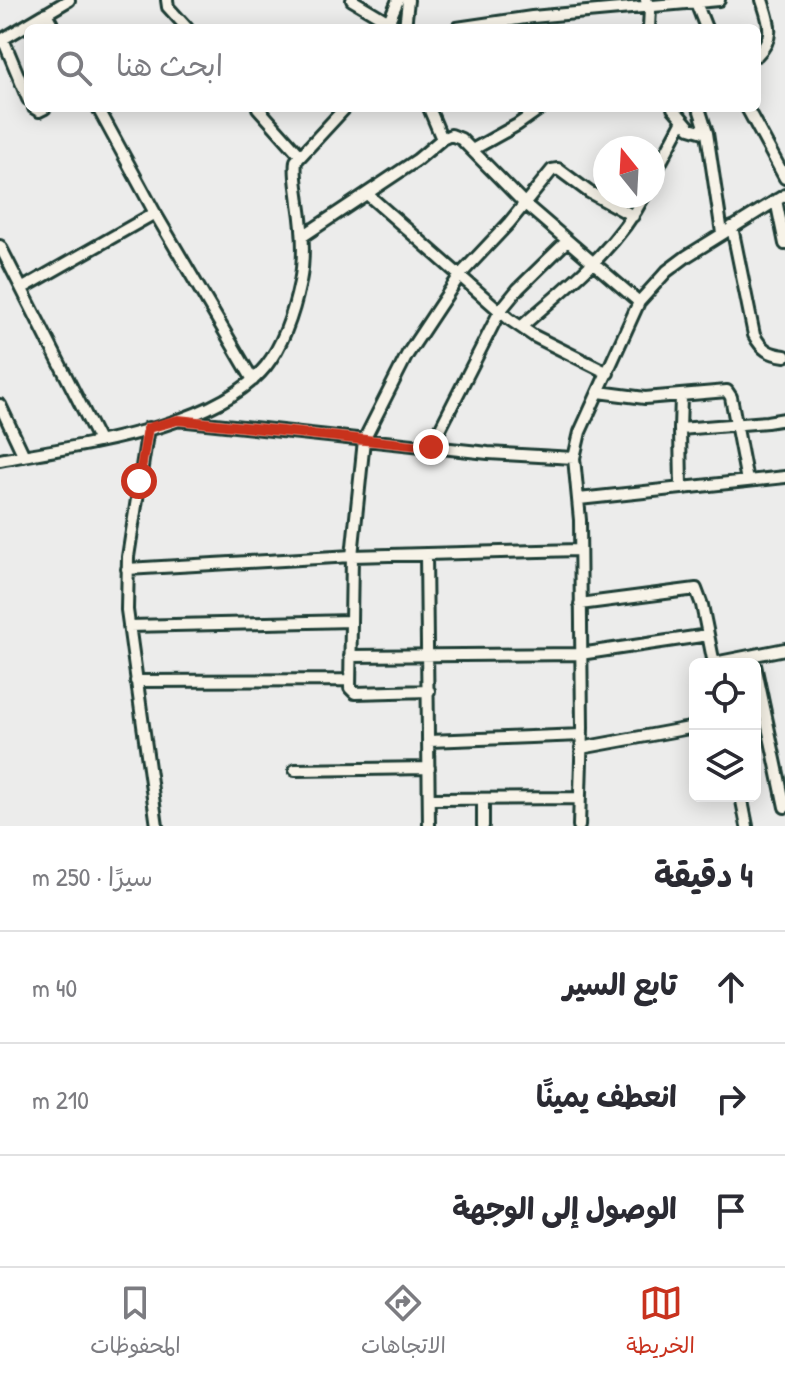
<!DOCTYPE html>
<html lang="ar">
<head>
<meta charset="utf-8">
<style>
	:root { --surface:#fff; --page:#f2f2f3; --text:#2b2b33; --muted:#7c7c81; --line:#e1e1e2; --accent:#c8321e }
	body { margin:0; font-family:"Patrick Hand","Playpen Sans Arabic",sans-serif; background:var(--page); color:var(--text); direction:rtl }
	.controls { position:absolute; right:24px; bottom:24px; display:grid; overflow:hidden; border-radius:12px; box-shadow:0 4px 20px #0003 }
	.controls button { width:72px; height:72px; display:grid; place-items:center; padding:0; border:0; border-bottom:2px solid var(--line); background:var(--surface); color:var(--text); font:40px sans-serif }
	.compass { position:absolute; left:593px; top:136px; width:72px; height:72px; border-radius:50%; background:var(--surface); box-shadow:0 4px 20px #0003; rotate:342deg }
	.stop { position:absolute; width:24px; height:24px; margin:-18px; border:6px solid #c8321e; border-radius:50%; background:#fff }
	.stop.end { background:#c8321e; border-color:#fff; box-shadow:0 2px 8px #0008 }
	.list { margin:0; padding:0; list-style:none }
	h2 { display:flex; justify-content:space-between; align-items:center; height:104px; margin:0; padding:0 32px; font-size:34px }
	h2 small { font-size:26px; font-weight:400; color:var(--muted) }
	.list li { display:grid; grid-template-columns:52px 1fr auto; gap:24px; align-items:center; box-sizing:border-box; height:112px; padding:0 32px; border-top:2px solid var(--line) }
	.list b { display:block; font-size:30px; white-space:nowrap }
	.list em { font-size:26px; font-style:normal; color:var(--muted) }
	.icon { flex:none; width:44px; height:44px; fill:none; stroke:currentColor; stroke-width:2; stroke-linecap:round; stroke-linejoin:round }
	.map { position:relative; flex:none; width:785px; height:826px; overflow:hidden; direction:ltr }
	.search { position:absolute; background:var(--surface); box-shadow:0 4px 20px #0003; left:24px; right:24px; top:24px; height:88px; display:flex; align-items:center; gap:20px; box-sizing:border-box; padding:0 28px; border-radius:12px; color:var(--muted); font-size:30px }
	.sheet { height:440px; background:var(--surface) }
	nav { display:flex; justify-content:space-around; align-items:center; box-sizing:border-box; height:112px; border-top:2px solid var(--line); background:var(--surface); font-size:22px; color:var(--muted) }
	nav a { display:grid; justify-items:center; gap:4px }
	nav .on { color:var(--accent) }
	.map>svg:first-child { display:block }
</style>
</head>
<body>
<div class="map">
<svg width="785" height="826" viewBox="0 0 785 826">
	<rect width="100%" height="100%" fill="#ececeb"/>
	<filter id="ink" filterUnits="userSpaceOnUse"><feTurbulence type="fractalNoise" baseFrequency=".0125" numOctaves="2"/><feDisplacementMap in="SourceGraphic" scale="16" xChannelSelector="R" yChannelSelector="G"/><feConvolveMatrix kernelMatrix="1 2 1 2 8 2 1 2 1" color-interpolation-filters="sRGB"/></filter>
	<g filter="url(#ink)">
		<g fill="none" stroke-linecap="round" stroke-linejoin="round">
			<defs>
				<path id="street" d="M167,0L168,7L187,28
					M352,0L399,28
					M646,0L650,8L649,28
					M695,0L706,28
					M46,13L54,28
					M386,28L398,0
					M405,28L408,0
					M457,28L532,17L719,0
					M757,55C776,37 769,22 762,0
					M28,99L3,39L69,0
					M34,108L39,111L45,108
					M98,108L155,213
					M258,108L300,155
					M673,108L690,128L707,133
					M699,108L707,133L722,233
					M747,108L785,178
					M442,139L451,135L461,139L525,204L639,302
					M472,150L517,125L541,108
					M653,177L682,122
					M367,194L509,319L534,336L608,373
					M776,200L785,244
					M732,227L754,335C762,350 769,354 785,356
					M303,236L417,160L442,139L429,108
					M0,246L99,441
					M23,288L155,213L253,380
					M521,327C566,287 616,250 644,196
					M599,392L645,398L727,391L731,397L747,481
					M681,397L680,429L767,422L785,419
					M0,405L24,456
					M178,420L488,453L574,458L580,432L639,302L667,271L687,256L785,195
					M148,428L128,557L127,610L157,826
					M680,429L681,488
					M431,447L500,311L518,289L567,241
					M574,458L580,520L582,728L579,826
					M0,460C76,446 216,429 266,366C284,343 294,311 300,282C305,257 303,229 299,203C298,190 294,175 296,161L345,108
					M579,499L785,477
					M426,554L429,826
					M127,569L352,556L579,550
					M580,604L696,589L702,605L714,664
					M129,626L351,621
					M350,656L580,654L708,635
					M714,663L785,649
					M755,665L785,807
					M136,681L349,680
					M429,691L355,693L350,688L352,556L364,440L407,355L460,275L509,223L552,170L558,169L589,192L633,216
					M429,741L582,735
					M581,748L695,727
					M295,770L429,768
					M741,796L747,826
					M430,799L580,798
					M483,826V799"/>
			</defs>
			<use href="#street" stroke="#1f3d34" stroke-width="16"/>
			<use href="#street" stroke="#f7f3e8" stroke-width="10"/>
		</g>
	</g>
	<g fill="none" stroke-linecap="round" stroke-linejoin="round" filter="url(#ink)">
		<path stroke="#c8321e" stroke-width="10" d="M139,481L148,428L178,420L431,447"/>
	</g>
</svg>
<div class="controls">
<button><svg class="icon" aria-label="locate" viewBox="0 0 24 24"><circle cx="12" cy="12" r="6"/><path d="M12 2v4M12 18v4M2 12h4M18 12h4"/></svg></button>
<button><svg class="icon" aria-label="layers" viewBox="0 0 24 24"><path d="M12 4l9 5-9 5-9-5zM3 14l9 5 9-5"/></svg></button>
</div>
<svg class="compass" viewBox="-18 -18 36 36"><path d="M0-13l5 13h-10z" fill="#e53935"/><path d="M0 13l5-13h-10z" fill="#7c7c81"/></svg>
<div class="stop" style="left:139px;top:481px"></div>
<div class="stop end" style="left:431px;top:447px"></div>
<div class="search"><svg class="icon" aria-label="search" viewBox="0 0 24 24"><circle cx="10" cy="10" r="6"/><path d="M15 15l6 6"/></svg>ابحث هنا</div>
</div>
<section class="sheet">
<h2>4 دقيقة<small>سيرًا · 250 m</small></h2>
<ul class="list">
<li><svg class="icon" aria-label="ahead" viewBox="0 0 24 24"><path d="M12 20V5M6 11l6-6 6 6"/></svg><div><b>تابع السير</b></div><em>40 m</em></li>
<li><svg class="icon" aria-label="right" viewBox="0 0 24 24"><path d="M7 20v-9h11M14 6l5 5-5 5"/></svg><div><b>انعطف يمينًا</b></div><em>210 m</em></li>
<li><svg class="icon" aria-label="arrive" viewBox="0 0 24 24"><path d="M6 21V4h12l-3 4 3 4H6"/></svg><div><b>الوصول إلى الوجهة</b></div></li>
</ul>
</section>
<nav>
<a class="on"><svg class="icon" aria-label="map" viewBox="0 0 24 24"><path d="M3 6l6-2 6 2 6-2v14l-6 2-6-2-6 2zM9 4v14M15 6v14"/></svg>الخريطة</a>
<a><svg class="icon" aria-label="directions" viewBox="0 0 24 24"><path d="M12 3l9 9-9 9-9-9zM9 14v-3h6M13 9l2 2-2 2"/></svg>الاتجاهات</a>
<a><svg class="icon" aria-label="saved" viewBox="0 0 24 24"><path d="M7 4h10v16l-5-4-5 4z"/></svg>المحفوظات</a>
</nav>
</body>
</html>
